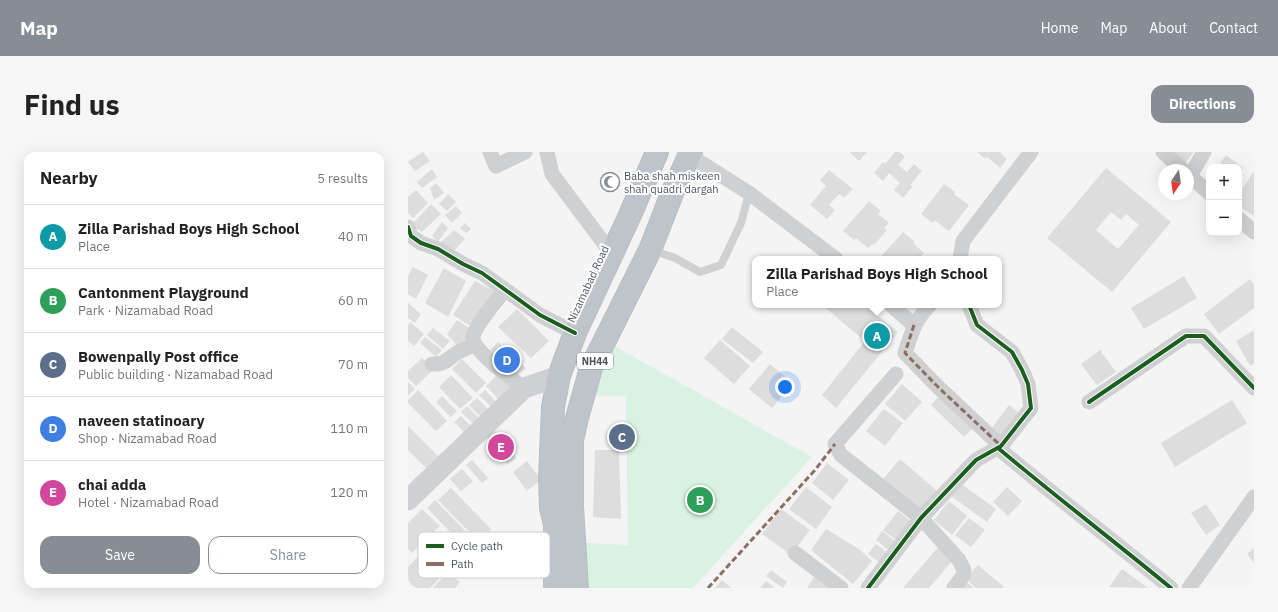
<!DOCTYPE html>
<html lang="en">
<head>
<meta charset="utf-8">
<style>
	:root { --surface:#fff; --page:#f6f6f6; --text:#222; --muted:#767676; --line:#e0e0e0; --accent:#868d94 }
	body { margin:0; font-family:"IBM Plex Sans",sans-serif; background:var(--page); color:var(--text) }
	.controls { position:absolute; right:12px; top:12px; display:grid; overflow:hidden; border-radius:8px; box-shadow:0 4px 16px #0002 }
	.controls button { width:36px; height:36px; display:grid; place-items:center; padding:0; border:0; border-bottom:1px solid var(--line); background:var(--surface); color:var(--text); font:20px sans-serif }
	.compass { position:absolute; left:750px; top:12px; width:36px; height:36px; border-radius:50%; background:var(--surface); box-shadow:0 4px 16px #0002; rotate:193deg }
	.you { position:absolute; left:377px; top:235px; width:14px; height:14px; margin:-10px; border:3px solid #fff; border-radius:50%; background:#1a73e8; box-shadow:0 0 0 6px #1a73e833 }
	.badge { display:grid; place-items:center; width:26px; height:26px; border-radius:50%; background:var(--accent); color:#fff; font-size:13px; font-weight:700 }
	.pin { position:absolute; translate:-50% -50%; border:2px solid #fff; box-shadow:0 1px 4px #0006 }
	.popup { position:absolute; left:344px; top:104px; width:250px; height:52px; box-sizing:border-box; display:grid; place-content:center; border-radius:8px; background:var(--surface); filter:drop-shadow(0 1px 3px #0005); font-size:13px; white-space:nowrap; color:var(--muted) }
	.popup b { font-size:15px; color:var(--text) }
	.popup::after { content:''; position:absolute; left:50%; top:100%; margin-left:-8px; border:8px solid transparent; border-top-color:var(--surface) }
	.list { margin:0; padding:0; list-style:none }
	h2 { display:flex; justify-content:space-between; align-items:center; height:52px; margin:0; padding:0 16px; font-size:17px }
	h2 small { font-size:13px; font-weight:400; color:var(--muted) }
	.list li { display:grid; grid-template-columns:26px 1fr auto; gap:12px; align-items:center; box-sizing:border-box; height:64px; padding:0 16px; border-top:1px solid var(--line) }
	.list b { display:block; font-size:15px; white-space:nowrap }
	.list p { margin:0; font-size:13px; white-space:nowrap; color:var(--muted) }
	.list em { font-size:13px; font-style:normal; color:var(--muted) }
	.actions { display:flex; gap:8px; padding:12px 16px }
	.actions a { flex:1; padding:9px 0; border:1px solid var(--accent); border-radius:12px; text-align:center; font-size:14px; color:var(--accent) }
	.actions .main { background:var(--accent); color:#fff }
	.map { position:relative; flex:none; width:846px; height:436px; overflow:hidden; border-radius:12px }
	header { display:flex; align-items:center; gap:24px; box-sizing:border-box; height:56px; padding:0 20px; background:var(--accent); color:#fff }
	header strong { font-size:19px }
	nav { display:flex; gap:22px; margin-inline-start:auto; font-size:14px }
	.intro { display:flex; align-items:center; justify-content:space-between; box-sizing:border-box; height:96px; padding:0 24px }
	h1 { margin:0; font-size:28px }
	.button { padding:10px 18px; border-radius:12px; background:var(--accent); color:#fff; font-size:14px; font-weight:700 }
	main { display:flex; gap:24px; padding:0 24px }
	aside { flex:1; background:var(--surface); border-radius:12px; box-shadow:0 4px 16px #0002 }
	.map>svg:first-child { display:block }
</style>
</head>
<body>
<header>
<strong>Map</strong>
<nav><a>Home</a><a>Map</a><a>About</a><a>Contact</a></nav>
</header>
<div class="intro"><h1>Find us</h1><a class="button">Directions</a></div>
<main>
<aside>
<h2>Nearby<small>5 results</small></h2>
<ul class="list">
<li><span class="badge" style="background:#0f9aa8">A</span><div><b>Zilla Parishad Boys High School</b><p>Place</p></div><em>40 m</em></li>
<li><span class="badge" style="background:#2e9e5b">B</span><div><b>Cantonment Playground</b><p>Park · Nizamabad Road</p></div><em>60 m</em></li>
<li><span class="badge" style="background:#5c6f8a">C</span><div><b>Bowenpally Post office</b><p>Public building · Nizamabad Road</p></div><em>70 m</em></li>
<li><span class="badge" style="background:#3f7fe0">D</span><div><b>naveen statinoary</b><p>Shop · Nizamabad Road</p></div><em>110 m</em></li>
<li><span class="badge" style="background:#d1479c">E</span><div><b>chai adda</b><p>Hotel · Nizamabad Road</p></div><em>120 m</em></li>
</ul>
<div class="actions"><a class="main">Save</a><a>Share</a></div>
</aside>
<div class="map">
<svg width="846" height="436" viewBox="0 0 846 436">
	<rect width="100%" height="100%" fill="#f4f4f4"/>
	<path fill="#d9f2e3" d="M196,188L404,305L285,436H178V391L220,393L218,244H174Z"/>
	<path fill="#ddddde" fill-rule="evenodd" d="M15,0L22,9L7,19L0,10Z
		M443,0H459L451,9L442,1Z
		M487,0H492L497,5L490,13L499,20L506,12L514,19L502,33L505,34L495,46L486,38L492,31L481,21L475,29L466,21L475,10L477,12Z
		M569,0H594L592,1L599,7L592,16L579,5L577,7Z
		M765,0H786L777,11Z
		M818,3L835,16L831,22V15H810Z
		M698,16L763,70L704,140L639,86ZM703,60L713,68L718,62L731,73L710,97L688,78Z
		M24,17L29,25L14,36L9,30Z
		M421,18L445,37L436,46L431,42L421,53L427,58L419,67L402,53L418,34L412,28Z
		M846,19V64L831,54V42Z
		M28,31L36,41L26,48L22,36Z
		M536,32L547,40L546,42L561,53L541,79L526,68L525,71L513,62Z
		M8,38L20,51L5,66L0,61V45Z
		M40,42L48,50L39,59L31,52Z
		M461,49L473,59L470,62L481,71L476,76L479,78L466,93L464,92L460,96L448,86L446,88L435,79Z
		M23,52L33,62L14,80L3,73Z
		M48,54L54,61L44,71L37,63Z
		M34,70L40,76L30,90L24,84Z
		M57,71L63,77L58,81L52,76Z
		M46,78L57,87L45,100L32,91Z
		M495,80L507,90L505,91L516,101L512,105L515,107H506L503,105L502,107H471Z
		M5,115L20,123L8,147L0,142V124Z
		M36,116L58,129L40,165L17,151Z
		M776,124L789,146L736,177L723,156Z
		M842,127L846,132V156L811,182L796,162Z
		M67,129L88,140L64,175L45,163Z
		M0,151L13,162L7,171L0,166Z
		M414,153H457L490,180L428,256L414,243L457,189Z
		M109,157L141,189L123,206L90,175Z
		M49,168L64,178L51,196L39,182Z
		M2,170L16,182L6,194L0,189V173Z
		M324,175L355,200L345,211L314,187Z
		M25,176L42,189L35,197L19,183Z
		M846,178V212L842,214L828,189Z
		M17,185L34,198L28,205L12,191Z
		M312,188L342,214L326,232L296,206Z
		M90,190L118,216L108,225L80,200Z
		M692,198L708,220L689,233L673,212Z
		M14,206L26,217L8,234L0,226V219Z
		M54,207L78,231L68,241L44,217Z
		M362,212L385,231L364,256L341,237Z
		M91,221L107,238L94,251L78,234Z
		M43,223L65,246L52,257L31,235Z
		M0,230L7,237L0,244Z
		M494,232L514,250L497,269L477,252Z
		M10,238L39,269L28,279L0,251V248Z
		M77,238L92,254L87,259L71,243Z
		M532,243L565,276L556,285L523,253Z
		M34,244L49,259L43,265L28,250Z
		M69,246L83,260L76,268L61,253Z
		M824,248L839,271L767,315L753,291Z
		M601,253L612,262L594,286L583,277Z
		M59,254L73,268L67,273L53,260Z
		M476,257L495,271L477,294L458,279Z
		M53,264L65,276L59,283L46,270Z
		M0,274L31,305L19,317L0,298Z
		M85,277L108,306L100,312L78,283Z
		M187,298H211L213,367L185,365Z
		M492,307L529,339L512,359L475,327Z
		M64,308L80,326L74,331L58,313Z
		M119,309L133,328L119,339L105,320Z
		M419,311L441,328L425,348L404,331Z
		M54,317L65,329L53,339L42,327Z
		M552,331L588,357L579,370L543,344Z
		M398,335L424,355L408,377L381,357Z
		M599,335L614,349L600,364L585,350Z
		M43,336L83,377L70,389L30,348Z
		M27,348L68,390L60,398L19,356Z
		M541,349L559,364L544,383L526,368Z
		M798,352L812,373L798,383L783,361Z
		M14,357L32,374L4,401L0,397V371Z
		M373,357L402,378L383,403L354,382Z
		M490,359L505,371L491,390L475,378Z
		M561,366L577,378L563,395L547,383Z
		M418,377L451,397L464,409L445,432L403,398Z
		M474,379L490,391L483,400L468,388Z
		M32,381L55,403L22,436H5L0,431V415Z
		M468,392L480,401L472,411L460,402Z
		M531,394L545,408L521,436H495Z
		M846,396V411L839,402Z
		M570,413L596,435L595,436H568L558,427Z
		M714,417L740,436L701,435Z
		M363,418L379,430L375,436L358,424Z
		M40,420L52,430L47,436H25Z
		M407,424L421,435L419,436H399Z
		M314,428L323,436H307Z
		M358,429L367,436H352Z
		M557,429L566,436H551Z"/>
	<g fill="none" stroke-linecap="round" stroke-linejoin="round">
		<defs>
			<path id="highway" d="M147,436V372L143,356L142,325L145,255L151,224L167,181L222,63L249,0
				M169,436L164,354V288L169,266L183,216L242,98L265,39L283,0"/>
		</defs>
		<use href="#highway" stroke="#b9bec3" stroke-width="24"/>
		<path stroke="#ced0d2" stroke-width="8" d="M244,98L267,106L292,120L313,113L333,71L341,41"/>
		<path stroke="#ced0d2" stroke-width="15" d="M82,0L88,14L117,0
			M139,0L144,22L204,102
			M276,0L341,41L428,107
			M755,0L775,18
			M780,22L801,41
			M782,24L796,0
			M831,67L846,80
			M0,75L3,84L13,91L30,97L55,112L74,121L132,163L167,181
			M552,107L555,89L623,0
			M97,138C90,147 66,174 65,186C64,198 106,229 116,236
			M483,153L506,173
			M522,153C506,169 504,180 497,201L530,235L593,294
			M24,212C37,213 39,207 49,201C55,197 61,195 67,192
			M488,222L427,292L433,303L513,366L551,408L556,418L555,424L546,436
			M681,250L778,184H796L846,236
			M590,296C647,344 706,389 763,436
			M387,401L433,436
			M460,436L513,366L568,308L593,294L623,256L620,232L614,218L604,200L569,173L561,153
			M781,436L846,345"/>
		<path stroke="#ced0d4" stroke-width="21" d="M0,348L116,236L151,224"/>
		<use href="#highway" stroke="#bec4c9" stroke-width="22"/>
		<path stroke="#8d6e63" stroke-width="3" stroke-dasharray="6 3" stroke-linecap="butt" d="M506,173L497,201L530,235L593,294
			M300,436L407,318L427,292"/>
		<defs>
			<path id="cycleway" d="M0,75L3,84L13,91L30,97L55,112L74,121L132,163L167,181
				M681,250L778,184H796L846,236
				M590,296C647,344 706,389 763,436
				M460,436L513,366L568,308L593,294L623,256L620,232L614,218L604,200L569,173L561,153"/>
		</defs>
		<use href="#cycleway" stroke="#fff" stroke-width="6"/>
		<use href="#cycleway" stroke="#1b5e20" stroke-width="4"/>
	</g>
	<defs>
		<symbol id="mosque-ring" viewBox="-11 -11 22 22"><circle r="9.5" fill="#fff" stroke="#868d94" stroke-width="1.5"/><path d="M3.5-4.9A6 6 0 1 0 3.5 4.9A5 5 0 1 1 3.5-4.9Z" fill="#868d94"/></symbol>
	</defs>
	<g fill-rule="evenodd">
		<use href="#mosque-ring" x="191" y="19" width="22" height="22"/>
	</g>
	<g text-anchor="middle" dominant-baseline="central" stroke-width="4" stroke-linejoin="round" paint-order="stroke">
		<rect fill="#fff" stroke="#808990" stroke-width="1" x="169" y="201" width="36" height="16" rx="3"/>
		<g font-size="10" font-weight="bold" fill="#4a5661">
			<text x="187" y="209">NH44</text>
		</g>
		<g font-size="11" fill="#4a5661" stroke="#fff" text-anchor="start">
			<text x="216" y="24">Baba shah miskeen<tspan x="216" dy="13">shah quadri dargah</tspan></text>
		</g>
		<g font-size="11" fill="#4a5661" stroke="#fff">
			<text transform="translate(180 132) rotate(-65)">Nizamabad Road</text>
		</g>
	</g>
	<rect x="10" y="380" width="132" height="46" rx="6" fill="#fff" stroke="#c9ccd0" stroke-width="1"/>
	<rect x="18" y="392" width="18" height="4" fill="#1b5e20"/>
	<rect x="18" y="410" width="18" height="4" fill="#8d6e63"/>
	<g font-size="11" fill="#4a5661">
		<text x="43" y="398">Cycle path</text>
		<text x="43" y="416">Path</text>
	</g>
</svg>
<div class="controls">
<button>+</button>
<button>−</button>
</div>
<svg class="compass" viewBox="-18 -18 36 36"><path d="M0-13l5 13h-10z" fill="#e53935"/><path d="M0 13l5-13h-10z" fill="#767676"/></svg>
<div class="you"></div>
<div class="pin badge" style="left:469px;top:184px;background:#0f9aa8">A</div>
<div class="popup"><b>Zilla Parishad Boys High School</b>Place</div>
<div class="pin badge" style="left:292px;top:348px;background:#2e9e5b">B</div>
<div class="pin badge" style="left:214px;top:285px;background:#5c6f8a">C</div>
<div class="pin badge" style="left:99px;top:208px;background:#3f7fe0">D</div>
<div class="pin badge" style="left:93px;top:295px;background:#d1479c">E</div>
</div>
</main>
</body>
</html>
